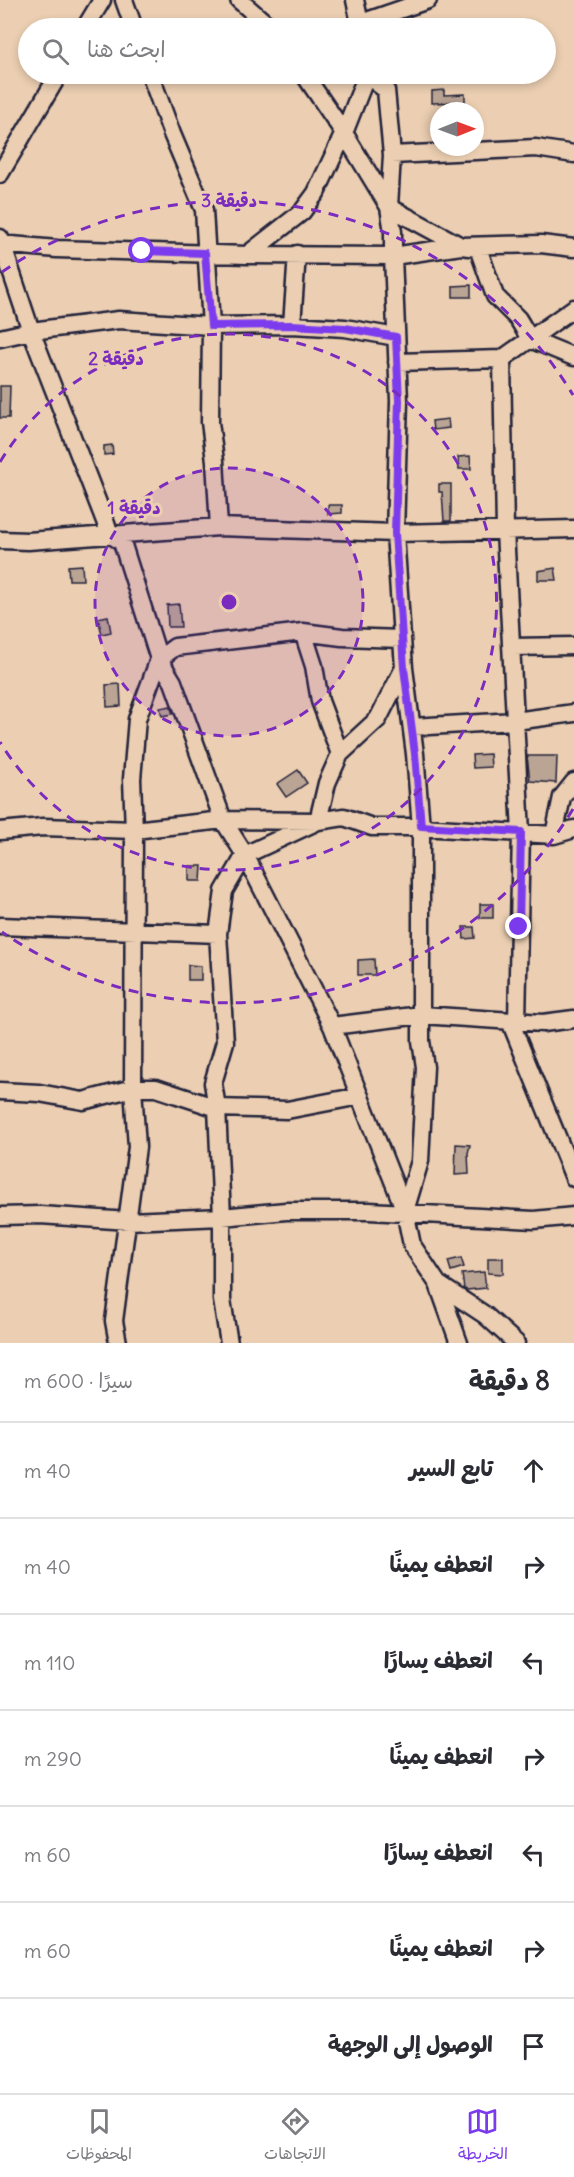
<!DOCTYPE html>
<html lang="ar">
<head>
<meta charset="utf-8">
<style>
	:root { --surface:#fff; --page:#f2f2f3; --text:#2b2b33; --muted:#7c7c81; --line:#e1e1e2; --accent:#7c3aed }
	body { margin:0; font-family:Delius,"Playpen Sans Arabic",sans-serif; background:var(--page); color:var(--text); direction:rtl }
	.compass { position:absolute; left:430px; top:102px; width:54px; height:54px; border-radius:50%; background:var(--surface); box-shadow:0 3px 9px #0003; rotate:89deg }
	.stop { position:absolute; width:18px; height:18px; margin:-14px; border:4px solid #7c3aed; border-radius:50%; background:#fff }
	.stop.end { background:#7c3aed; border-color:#fff; box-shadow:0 2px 6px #0008 }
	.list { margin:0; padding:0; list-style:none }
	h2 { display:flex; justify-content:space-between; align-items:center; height:78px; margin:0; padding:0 24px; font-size:26px }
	h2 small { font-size:20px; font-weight:400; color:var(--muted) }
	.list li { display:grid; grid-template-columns:39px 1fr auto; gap:18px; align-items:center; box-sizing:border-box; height:96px; padding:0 24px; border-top:2px solid var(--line) }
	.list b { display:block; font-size:22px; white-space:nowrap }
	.list em { font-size:20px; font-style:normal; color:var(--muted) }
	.icon { flex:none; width:33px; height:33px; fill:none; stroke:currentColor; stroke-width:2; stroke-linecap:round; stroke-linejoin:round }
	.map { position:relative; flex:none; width:574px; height:1343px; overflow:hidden; direction:ltr }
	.search { position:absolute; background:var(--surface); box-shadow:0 3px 9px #0003; left:18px; right:18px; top:18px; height:66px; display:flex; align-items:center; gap:15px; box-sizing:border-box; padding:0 21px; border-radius:33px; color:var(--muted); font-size:22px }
	.sheet { height:750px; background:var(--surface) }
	nav { display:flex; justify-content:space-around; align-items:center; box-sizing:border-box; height:84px; border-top:2px solid var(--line); background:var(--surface); font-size:16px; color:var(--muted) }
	nav a { display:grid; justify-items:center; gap:3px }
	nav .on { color:var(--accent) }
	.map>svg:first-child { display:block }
</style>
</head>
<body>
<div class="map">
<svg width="574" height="1343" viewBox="0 0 574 1343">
	<rect width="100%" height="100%" fill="#eccfb2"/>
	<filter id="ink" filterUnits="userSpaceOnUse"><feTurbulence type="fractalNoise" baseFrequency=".0167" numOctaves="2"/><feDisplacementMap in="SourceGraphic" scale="12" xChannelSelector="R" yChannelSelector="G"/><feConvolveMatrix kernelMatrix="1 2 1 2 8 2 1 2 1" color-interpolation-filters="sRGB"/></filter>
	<g filter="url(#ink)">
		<path fill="#baa494" stroke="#22223b" stroke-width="1.5" d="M444,90V95L465,94V102L432,103V91Z
			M471,285V297H453V286Z
			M0,386H10L9,418H0Z
			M448,419L449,428L433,430L432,421Z
			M112,445L113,454L104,455V446Z
			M470,456L471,469H459L458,457Z
			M439,484H451V521H444L442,492H439Z
			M328,505H342V513L328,514Z
			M82,565L83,580H69L68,566Z
			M555,568L557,580H538V571Z
			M179,604L181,627H168L167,605Z
			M108,616L111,632L102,634L98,618Z
			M120,684L121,706L107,707L106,685Z
			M170,706L173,714L162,716L160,708Z
			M490,754L491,767L473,768L472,755Z
			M527,756H557L556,783L530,781Z
			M298,770L307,783L286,797L277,784Z
			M189,866H202L201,881H189Z
			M480,904H493V918H480Z
			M463,927H474L475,938L464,939Z
			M374,959L375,975H358V960Z
			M188,965L201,966V980H188Z
			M456,1144L470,1145L468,1153L469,1174L455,1175Z
			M461,1258L464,1267L451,1271L448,1261Z
			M488,1258H503V1274L488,1273Z
			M484,1272L486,1288L467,1290L464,1289L462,1274Z"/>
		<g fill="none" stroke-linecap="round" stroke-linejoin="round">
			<defs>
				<path id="minor" d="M124,0L134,28
					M239,0L271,28
					M355,0L361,28
					M361,23L428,0
					M85,28L102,0
					M150,74L172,134L204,210L211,326L210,422L215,461L219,527
					M304,74L344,133L389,207L461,246L478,248L495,296L518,319L530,339L574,357
					M365,74L386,90L392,155L389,207L393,232V256L399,401L395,533L404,668L415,754L421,827V1041L425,1067L420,1161L405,1211
					M392,155L536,148L574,154
					M0,174L59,74
					M0,238L31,331L110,534L122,542L159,659L173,682L223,820L245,855L332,1026L405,1211L412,1245L438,1284L485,1315L516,1343
					M0,244L57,249L247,255L393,256L461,246L541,244L574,248
					M247,255L302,212L316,193L344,133L366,77
					M292,325L297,254
					M0,338L31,331L119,320L211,326L292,325L345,328L396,337
					M502,359L505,531L521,832L517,1021
					M397,362L502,359L574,308
					M0,540L28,541L219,527L395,533L574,529
					M303,632L314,666L320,701L340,754
					M511,647L574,646
					M412,727L515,721L574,713
					M0,831L43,827L134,830L223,820L318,821L344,817L372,827H421L554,835L574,829
					M554,835L562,797L574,782
					M0,926L218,934
					M510,1021L574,1178
					M332,1026L421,1015L543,1023L574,1019
					M0,1091L39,1093L83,1101L133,1088H156L217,1108L287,1110L360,1096
					M0,1216L40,1215L129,1221L222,1217L286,1211H369L534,1220L574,1216
					M438,1284L459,1343
					M118,1343L114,1321L137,1147L133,1088L134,830L132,779L137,719L159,659L175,647L303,632L342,637L402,639
					M229,1343L222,1300V1217L217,1108L213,1083L225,1042L218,934L224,891L245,855L318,821L327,783L340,754L378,719L404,668"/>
			</defs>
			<use href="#minor" stroke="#22223b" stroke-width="21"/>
			<use href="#minor" stroke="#eccfb2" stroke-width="16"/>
		</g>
	</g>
	<g fill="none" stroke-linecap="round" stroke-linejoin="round" filter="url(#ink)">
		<path stroke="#7c3aed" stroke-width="8" d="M142,251L205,253L211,326L292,325L345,328L396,337L399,401L395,533L404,668L415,754L421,826L521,832L519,927"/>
	</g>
	<circle cx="229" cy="602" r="134" fill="#7b2cbf" fill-opacity=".12"/>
	<g fill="none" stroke="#7b2cbf" stroke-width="3" stroke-dasharray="10 8">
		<circle cx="229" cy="602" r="134"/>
		<path d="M0 462A268 268 0 1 1 0 742"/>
		<path d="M573 809A401 401 0 0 1 2 932M2 272A401 401 0 0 1 573 395"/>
	</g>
	<circle cx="229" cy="602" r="9" fill="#7b2cbf" stroke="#eccfb2" stroke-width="3"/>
	<g font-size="18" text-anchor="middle" font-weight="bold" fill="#7b2cbf" stroke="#eccfb2" stroke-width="6" stroke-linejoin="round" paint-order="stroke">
		<text x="229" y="207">3 دقيقة</text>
		<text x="116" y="365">2 دقيقة</text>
		<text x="134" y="514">1 دقيقة</text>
	</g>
</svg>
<svg class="compass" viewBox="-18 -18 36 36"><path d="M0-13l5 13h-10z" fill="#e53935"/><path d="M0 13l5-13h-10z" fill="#7c7c81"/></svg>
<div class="stop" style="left:142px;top:251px"></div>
<div class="stop end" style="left:519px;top:927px"></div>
<div class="search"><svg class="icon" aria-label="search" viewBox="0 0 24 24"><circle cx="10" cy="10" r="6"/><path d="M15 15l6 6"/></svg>ابحث هنا</div>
</div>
<section class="sheet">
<h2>8 دقيقة<small>سيرًا · 600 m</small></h2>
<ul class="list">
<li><svg class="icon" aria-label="ahead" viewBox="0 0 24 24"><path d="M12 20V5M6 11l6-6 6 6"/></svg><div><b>تابع السير</b></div><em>40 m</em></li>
<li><svg class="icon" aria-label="right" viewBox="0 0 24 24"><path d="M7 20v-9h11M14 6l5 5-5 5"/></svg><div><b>انعطف يمينًا</b></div><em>40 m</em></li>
<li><svg class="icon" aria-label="left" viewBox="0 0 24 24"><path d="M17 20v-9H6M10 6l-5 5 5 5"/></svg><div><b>انعطف يسارًا</b></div><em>110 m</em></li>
<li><svg class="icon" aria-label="right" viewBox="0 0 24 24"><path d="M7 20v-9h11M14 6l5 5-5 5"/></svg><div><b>انعطف يمينًا</b></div><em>290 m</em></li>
<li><svg class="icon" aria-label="left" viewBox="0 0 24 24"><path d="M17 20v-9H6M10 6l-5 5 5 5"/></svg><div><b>انعطف يسارًا</b></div><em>60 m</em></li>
<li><svg class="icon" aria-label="right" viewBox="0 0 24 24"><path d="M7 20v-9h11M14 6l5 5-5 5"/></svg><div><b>انعطف يمينًا</b></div><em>60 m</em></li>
<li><svg class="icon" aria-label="arrive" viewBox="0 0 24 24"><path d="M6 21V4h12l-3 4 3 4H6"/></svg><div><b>الوصول إلى الوجهة</b></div></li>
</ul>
</section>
<nav>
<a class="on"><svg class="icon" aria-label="map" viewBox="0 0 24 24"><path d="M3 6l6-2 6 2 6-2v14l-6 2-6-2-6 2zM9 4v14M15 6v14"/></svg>الخريطة</a>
<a><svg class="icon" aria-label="directions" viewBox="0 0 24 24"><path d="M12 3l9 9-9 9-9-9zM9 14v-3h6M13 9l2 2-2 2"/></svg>الاتجاهات</a>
<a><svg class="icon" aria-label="saved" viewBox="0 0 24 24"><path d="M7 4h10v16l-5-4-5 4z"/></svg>المحفوظات</a>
</nav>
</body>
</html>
